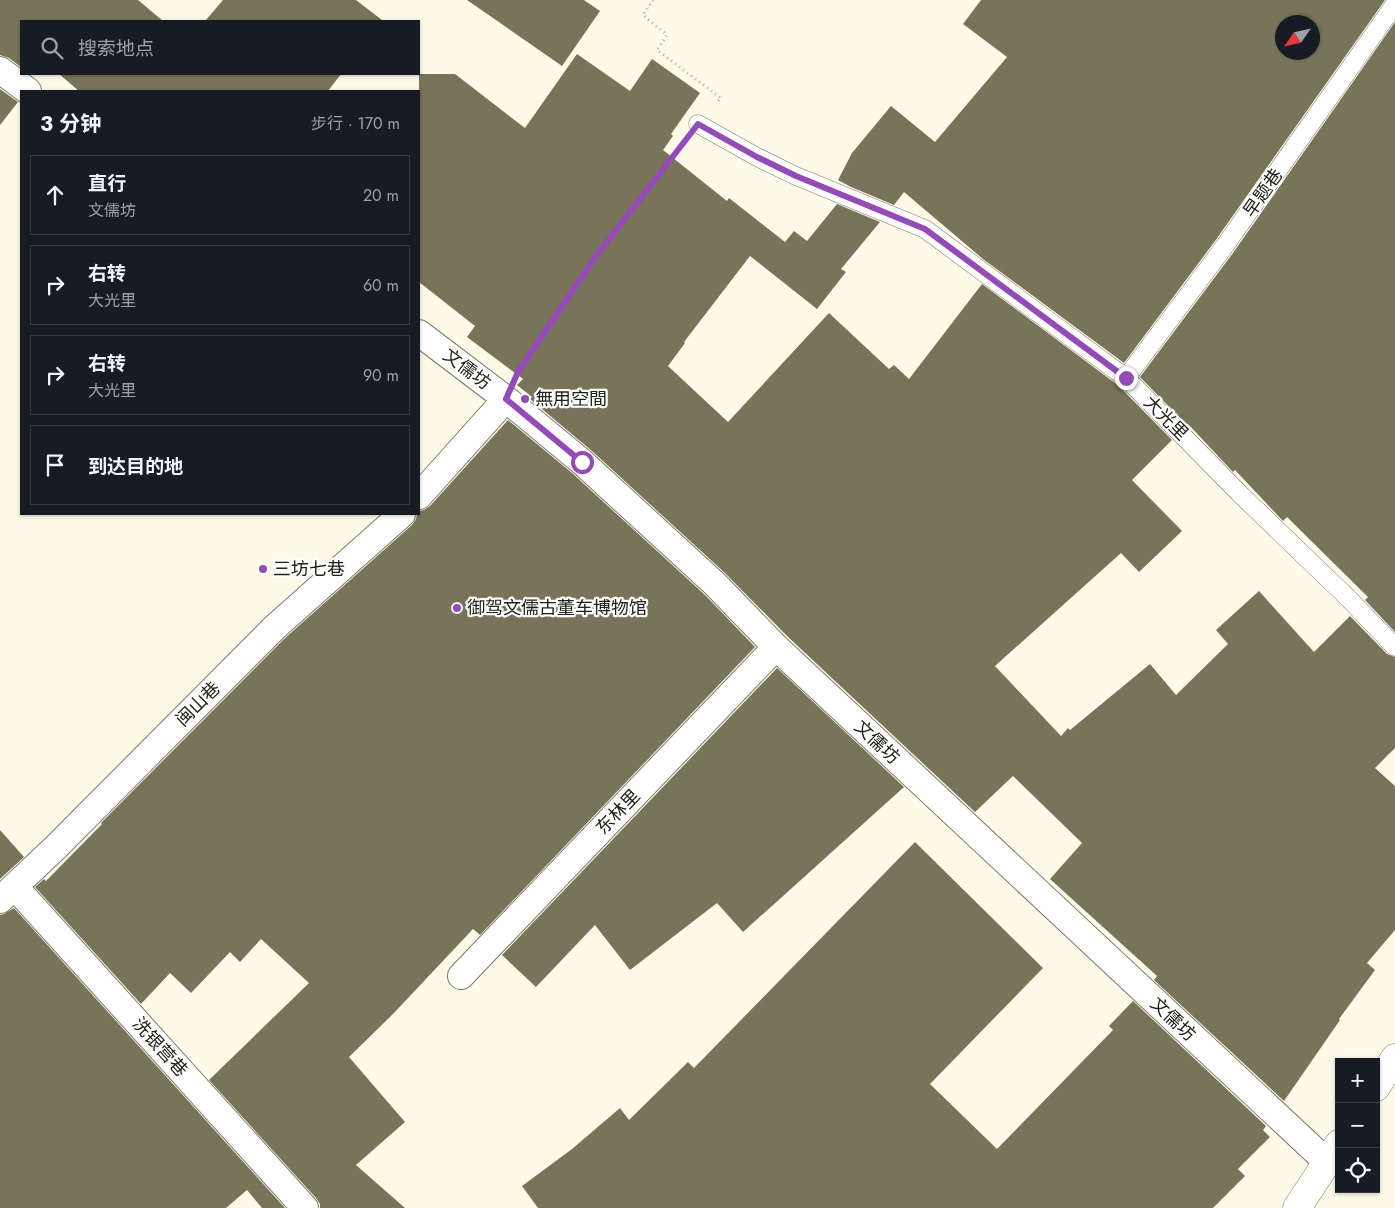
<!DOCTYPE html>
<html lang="zh">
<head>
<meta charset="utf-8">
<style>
	:root { --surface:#171b24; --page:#242831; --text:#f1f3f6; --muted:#9ea1a6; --line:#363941 }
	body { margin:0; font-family:Jost,"Noto Sans SC",sans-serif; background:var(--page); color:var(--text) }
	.controls { position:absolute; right:15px; bottom:15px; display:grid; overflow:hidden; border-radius:0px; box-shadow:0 1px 4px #0004 }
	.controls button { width:45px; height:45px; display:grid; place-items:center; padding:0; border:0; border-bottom:1px solid var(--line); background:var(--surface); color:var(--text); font:25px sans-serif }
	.compass { position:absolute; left:1275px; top:15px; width:45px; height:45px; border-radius:50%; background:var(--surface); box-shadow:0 1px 4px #0004; rotate:236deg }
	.stop { position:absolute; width:15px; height:15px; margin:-11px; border:4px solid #954abc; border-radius:50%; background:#fff }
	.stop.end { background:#954abc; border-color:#fff; box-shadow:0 1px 5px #0008 }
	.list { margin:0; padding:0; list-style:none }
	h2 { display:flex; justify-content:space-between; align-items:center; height:65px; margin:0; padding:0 20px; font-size:21px }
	h2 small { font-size:16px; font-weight:400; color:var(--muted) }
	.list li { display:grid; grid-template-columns:32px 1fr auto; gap:15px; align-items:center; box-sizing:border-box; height:80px; margin:0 10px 10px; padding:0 10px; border:1px solid var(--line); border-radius:0px }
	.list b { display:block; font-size:19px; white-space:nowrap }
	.list p { margin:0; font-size:16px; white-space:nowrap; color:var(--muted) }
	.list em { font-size:16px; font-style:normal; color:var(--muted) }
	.icon { flex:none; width:28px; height:28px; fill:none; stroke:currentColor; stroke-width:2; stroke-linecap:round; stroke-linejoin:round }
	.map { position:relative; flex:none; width:1395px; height:1208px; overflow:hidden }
	.search { position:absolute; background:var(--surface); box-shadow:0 1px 4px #0004; left:20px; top:20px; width:400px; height:55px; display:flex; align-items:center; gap:12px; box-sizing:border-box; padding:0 18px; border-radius:0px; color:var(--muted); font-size:19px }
	.panel { position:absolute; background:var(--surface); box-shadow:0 1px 4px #0004; left:20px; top:90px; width:400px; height:425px; border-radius:0px }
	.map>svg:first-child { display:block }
</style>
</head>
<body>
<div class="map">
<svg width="1395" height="1208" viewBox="0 0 1395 1208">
	<rect width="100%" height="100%" fill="#fdfbe8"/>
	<path fill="#777459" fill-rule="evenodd" d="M0,0H138L163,21H21V67L9,58L0,55Z
		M223,0H356L382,20L381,21H205Z
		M467,0H584L600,11L562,66Z
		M981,0H1385L1215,241L1124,363L983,259L904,192L894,205L851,187L838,180L852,153L891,106L935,142L1007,57L963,24ZM1282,22H1312V52H1282Z
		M1395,22V632L1365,600L1368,597L1287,517L1283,521L1235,470L1233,472L1188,424L1187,425L1140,377L1233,253Z
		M577,54L630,91L652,59L700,93L671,134L673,136L663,150L727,201L729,198L785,242L794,231L807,241L837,204L880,222L841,269L846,272L817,309L750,256L684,342L685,343L668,366L728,422L829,313L889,369L894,365L909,379L982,284L1119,386L1172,440L1132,480L1182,531L1139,572L1121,553L995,666L1061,736L1068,728L1070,730L1150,664L1176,695L1228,644L1216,630L1259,591L1314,652L1350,616L1387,654L1395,657V748L1375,768L1395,786V930L1367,963L1375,970L1339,1019L1340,1020L1284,1101L1154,980L1157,976L1050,879L1082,843L1013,776L975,812L787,636L725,573L592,451L530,399L532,397L517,385L523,379L467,337L475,326L419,282V74H455L525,128Z
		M59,74H341L328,91H79Z
		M0,89L18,102L0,125Z
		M508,420L572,473L705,595L755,647L480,935L473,929L394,1013L349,1057L405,1122L356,1165L405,1208H320V1204L316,1198L209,1080L309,983L261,939L240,962L230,952L191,993L170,973L141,1004L35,887L44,879L46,881L102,824L101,823L284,639L412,525L416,519L417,514H419V511L424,510L430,506Z
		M777,668L904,787L743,932L717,903L630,970L595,925L536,987L502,955Z
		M0,830L24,857L0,879Z
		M915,842L1043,968L930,1084L997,1149L1113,1030L1109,1026L1133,1001L1266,1126L1263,1130L1270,1137L1238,1169L1245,1176L1213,1208H538L522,1186L572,1149L620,1108L629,1120L688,1062L694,1068Z
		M14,908L285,1208H262L247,1190L226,1208H0V915L4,914Z"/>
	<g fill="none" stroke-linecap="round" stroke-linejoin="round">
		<defs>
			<path id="service" d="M698,124L757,157L796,176L925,229L1126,378L1240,494L1348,598L1395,647
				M1126,378L1224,247L1395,4"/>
			<path id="pedestrian" d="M0,70L28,91
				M419,333L506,399L582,462L715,584L776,647L1327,1162
				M419,496L506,399
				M15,887L305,1208
				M0,900L56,847L274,628L402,514
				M461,976L776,647"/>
			<path id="tertiary" d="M1376,1087L1395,1058
				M1297,1208L1339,1144"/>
		</defs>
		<use href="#service" stroke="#7d7b6b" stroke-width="19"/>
		<use href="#pedestrian" stroke="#7d7b6b" stroke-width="28"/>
		<use href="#tertiary" stroke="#7d7b6b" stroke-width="29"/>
		<path stroke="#aead9e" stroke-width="3" stroke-dasharray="1 4" stroke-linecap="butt" d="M653,0L643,15L667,35L657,50L721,98L718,101
			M520,368L596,256L681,147"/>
		<use href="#service" stroke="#fff" stroke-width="18"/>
		<use href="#pedestrian" stroke="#fff" stroke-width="26"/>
		<use href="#tertiary" stroke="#fff" stroke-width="28"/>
	</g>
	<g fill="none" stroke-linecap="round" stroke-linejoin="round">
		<path stroke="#954abc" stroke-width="6" d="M582,462L506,399L518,372L596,256L698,124L757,157L796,176L925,229L1126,378"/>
	</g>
	<g fill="#954abc" stroke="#fff" stroke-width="2">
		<circle cx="525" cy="399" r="5"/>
		<circle cx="263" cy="569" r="5"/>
		<circle cx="457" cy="608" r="5"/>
	</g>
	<g text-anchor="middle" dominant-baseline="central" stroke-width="4.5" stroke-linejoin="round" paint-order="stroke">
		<g font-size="18" fill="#21211a" stroke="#fff">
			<text transform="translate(1263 193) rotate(-55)">早题巷</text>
			<text transform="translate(467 369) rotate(37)">文儒坊</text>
			<text transform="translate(1166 418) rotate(45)">大光里</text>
			<text transform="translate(198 704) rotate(-45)">闽山巷</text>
			<text transform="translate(877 742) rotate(43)">文儒坊</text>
			<text transform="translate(618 812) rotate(-46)">东林里</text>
			<text transform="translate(1173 1019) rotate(43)">文儒坊</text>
			<text transform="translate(160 1047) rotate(48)">洗银营巷</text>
		</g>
		<g font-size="18" fill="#21211a" stroke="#fff" text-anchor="start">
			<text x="535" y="399">無用空間</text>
			<text x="273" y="569">三坊七巷</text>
			<text x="467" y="608">御驾文儒古董车博物馆</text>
		</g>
	</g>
</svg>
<div class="controls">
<button>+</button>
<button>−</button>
<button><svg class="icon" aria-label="locate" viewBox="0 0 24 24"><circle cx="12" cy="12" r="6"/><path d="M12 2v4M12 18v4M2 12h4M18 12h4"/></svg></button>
</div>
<svg class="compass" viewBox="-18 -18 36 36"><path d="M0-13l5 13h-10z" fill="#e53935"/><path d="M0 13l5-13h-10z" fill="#9ea1a6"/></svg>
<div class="stop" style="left:582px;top:462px"></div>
<div class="stop end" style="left:1126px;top:378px"></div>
<div class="search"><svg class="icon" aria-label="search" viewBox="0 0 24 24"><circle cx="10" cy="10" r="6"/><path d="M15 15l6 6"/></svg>搜索地点</div>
<section class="panel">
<h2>3 分钟<small>步行 · 170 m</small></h2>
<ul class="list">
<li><svg class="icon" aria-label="ahead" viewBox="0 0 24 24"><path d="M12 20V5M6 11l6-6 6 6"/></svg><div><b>直行</b><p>文儒坊</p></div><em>20 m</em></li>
<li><svg class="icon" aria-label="right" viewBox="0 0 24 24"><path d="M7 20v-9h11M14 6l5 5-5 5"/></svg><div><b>右转</b><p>大光里</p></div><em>60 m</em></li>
<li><svg class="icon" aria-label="right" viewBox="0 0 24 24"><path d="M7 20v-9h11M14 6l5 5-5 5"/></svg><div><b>右转</b><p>大光里</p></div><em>90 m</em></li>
<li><svg class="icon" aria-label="arrive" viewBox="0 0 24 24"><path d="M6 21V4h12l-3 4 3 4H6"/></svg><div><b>到达目的地</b></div></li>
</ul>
</section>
</div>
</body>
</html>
